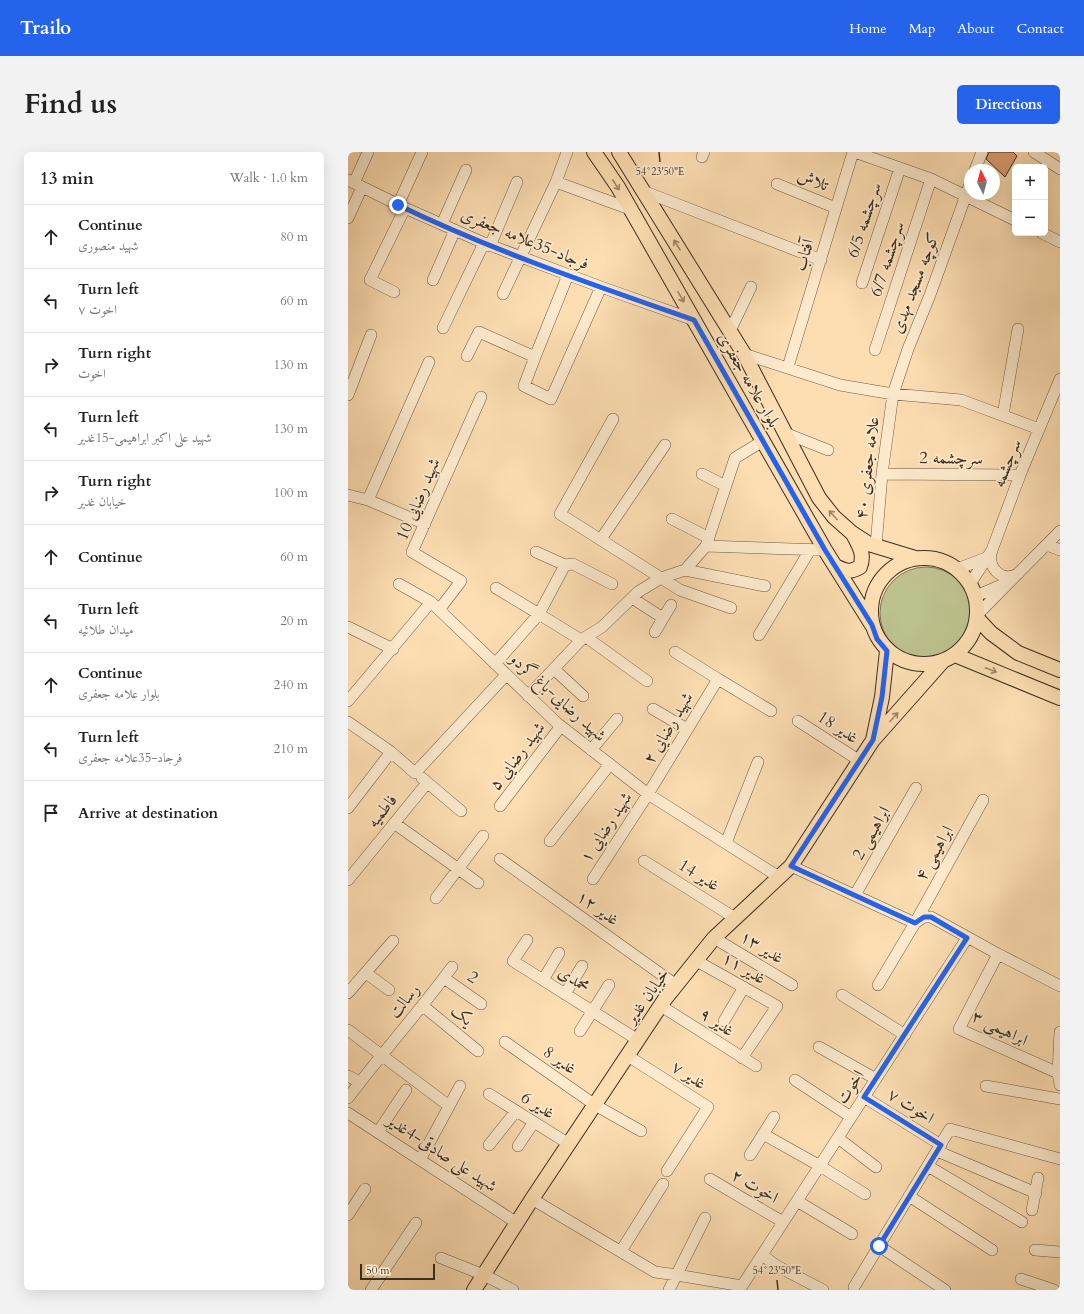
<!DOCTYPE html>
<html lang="en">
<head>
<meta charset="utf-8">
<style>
	:root { --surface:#fff; --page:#f2f2f2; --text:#222; --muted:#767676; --line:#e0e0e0; --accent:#2563eb }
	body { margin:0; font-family:Cardo,Amiri,serif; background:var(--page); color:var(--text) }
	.controls { position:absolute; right:12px; top:12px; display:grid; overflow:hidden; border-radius:6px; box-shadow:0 4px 16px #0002 }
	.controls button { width:36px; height:36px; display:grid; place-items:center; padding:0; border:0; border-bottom:1px solid var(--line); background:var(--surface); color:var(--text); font:20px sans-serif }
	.compass { position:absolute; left:616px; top:12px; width:36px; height:36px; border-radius:50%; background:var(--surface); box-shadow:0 4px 16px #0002; rotate:354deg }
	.scale { position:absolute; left:12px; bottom:10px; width:75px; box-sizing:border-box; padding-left:4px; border:2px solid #3d2f20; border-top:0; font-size:11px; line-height:14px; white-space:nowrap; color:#3d2f20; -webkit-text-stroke:3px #fdeacd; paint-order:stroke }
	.stop { position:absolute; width:12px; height:12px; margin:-9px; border:3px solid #2563eb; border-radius:50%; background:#fff }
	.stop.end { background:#2563eb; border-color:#fff; box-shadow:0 1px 4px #0008 }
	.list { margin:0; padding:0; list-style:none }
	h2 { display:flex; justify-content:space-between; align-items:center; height:52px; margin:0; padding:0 16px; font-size:17px }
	h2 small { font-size:13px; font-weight:400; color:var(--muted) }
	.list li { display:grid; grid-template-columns:26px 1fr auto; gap:12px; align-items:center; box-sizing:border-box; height:64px; padding:0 16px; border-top:1px solid var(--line) }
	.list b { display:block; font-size:15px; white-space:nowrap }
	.list p { margin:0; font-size:13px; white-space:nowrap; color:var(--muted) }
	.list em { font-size:13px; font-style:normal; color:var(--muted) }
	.icon { flex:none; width:22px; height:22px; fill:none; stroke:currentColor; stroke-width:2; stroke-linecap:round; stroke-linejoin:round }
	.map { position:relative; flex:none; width:712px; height:1138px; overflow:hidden; border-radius:6px }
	header { display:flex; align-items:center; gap:24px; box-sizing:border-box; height:56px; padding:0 20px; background:var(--accent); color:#fff }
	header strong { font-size:19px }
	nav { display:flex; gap:22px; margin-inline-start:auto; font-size:14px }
	.intro { display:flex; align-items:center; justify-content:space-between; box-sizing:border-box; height:96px; padding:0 24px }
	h1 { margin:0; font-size:28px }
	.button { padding:10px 18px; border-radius:6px; background:var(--accent); color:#fff; font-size:14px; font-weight:700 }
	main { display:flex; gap:24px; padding:0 24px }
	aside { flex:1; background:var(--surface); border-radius:6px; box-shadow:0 4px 16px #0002 }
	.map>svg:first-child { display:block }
</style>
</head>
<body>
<header>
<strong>Trailo</strong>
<nav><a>Home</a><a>Map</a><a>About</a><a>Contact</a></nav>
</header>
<div class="intro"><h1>Find us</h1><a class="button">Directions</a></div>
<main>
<aside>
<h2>13 min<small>Walk · 1.0 km</small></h2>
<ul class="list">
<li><svg class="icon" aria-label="ahead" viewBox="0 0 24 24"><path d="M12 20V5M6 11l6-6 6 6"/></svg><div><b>Continue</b><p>شهید منصوری</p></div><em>80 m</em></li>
<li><svg class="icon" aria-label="left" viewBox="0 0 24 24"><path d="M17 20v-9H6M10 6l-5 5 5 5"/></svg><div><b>Turn left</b><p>اخوت ۷</p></div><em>60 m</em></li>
<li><svg class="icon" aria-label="right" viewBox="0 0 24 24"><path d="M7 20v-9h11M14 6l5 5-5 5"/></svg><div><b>Turn right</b><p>اخوت</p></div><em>130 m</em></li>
<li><svg class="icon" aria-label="left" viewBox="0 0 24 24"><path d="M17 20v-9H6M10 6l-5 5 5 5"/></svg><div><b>Turn left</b><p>شهید علی اکبر ابراهیمی-15غدیر</p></div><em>130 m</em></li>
<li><svg class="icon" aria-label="right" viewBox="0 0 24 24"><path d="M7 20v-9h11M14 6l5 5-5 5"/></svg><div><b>Turn right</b><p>خیابان غدیر</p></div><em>100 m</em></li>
<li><svg class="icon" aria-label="ahead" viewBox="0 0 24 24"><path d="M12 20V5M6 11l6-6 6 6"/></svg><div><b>Continue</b></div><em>60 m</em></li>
<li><svg class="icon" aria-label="left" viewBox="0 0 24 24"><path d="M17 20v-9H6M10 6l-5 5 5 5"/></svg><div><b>Turn left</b><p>میدان طلائیه</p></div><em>20 m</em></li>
<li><svg class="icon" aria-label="ahead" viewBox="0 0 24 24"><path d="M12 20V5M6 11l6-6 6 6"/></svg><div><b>Continue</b><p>بلوار علامه جعفری</p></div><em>240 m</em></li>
<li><svg class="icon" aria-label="left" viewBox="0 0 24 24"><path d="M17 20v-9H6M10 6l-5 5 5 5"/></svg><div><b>Turn left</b><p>فرجاد-35علامه جعفری</p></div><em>210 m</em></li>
<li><svg class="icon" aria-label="arrive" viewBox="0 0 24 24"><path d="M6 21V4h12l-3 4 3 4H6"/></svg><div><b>Arrive at destination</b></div></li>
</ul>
</aside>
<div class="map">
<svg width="712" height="1138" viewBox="0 0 712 1138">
	<rect width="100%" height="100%" fill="#fcdeb2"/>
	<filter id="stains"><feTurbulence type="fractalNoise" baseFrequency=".005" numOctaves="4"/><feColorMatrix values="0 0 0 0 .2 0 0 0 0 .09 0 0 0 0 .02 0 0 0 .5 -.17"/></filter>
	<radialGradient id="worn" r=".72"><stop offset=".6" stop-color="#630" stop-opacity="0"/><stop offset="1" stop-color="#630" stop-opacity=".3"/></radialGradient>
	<path fill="#bdc18d" stroke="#7d7856" d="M532 461a46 46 0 1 1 92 0a46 46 0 1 1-92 0Z"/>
	<path fill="#db9f74" stroke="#3d2f20" d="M641,0H665L669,4L657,25L638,7Z"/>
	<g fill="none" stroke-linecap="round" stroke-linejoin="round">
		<defs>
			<path id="minor" d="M507,0L583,27L667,68
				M686,0L712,17
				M354,5L356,0
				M627,18L634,0
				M0,28L57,56L136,91L253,135L346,168
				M208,30L282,57
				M6,31L20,0
				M429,32L488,56
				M295,39L473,108
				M50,53L74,0
				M0,66L14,35
				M94,72L118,18
				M694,81L712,90
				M142,94L169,30
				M85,128L107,78
				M514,131L552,16
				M46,140L22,128L57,56
				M155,142L208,30L219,0
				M95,176L136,91
				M382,179L403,135
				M527,198L583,27
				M396,202L492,233L545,242L613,248L691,277
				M119,204L131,180L187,205L220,123
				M187,205L176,234L203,247L253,135
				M440,215L505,0
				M0,243L23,183
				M655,263L670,177
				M265,267L212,362L332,438L383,456
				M437,281L480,298
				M354,322L378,334
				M534,322L672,323
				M0,343L20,348L77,372
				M20,348L81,210
				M324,367L361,386
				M253,387L317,293
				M699,393L712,398
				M358,394L477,398
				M528,394L534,322L545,242L560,197L582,143L622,32
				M644,398C638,416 655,432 671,421
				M188,400L217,413L225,412L264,432
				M609,417L638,406
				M337,418L417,434
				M51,432L83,450
				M622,432L644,398L672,323L712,227
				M148,436L191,462L217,413
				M628,444L658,431
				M284,446L315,466
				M91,458L113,429L64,400L133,245
				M630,462L712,379
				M0,475L45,497
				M307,480L323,453
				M411,483L462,398
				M238,485L299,529
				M327,500L370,527
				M147,512L191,462L233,488
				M206,517L235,544
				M180,544L233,488L254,475L290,440L313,426L337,418L358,394L387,306L415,289
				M0,549L83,450L209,571L300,642L431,725
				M305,557L339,577
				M450,569L512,609
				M0,570L43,600L67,621L158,523
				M243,598L269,567
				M74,626L113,659
				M152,654L213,574
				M0,656L43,600
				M46,671L130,731
				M202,689L262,612
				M378,691L410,610
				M152,707L328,833
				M296,709L387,766
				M443,714L567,771L576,765H583L650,802L712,834
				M245,727L300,642L370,527L423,559
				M0,728L79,631
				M507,743L568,636
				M88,746L135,684
				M366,786L444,833
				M179,788L165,809L290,888
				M650,802L611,877L710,921
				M347,808L429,854L394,906
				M18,821L41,838
				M96,826L133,852
				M195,828L211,801
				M530,833L567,771L635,648
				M0,841L45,789
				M217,842L234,814
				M494,843L557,883
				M75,854L130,899
				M313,854L408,914
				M376,869L396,835
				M0,878L101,954
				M232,879L261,833
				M712,880L710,921L712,933
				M157,890L247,953L293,979
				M471,895L528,927
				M280,904L360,955L319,1019
				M0,924L12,930
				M447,928L503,965
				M638,934L712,947
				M141,942L221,992
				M516,945L593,993
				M0,946C34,901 71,860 104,815
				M0,961L169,1071
				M30,980L58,938
				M415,982L472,1014L517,1042
				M490,986L528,1015
				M141,993L168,959
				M170,994L186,970
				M589,999L688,1041
				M402,1003L426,965
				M72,1008L112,934
				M580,1014L674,1070
				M362,1027L435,1070
				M561,1044L644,1098
				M184,1047L307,1120L329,1123L394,1134L414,1103L429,1114L475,1138
				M449,1049L504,1082
				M684,1058L690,1026
				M0,1063L17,1037
				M531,1094L597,1138
				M687,1098L712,1100
				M273,1099L315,1032
				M414,1103L619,786
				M93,1106L136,1123L165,1138
				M673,1127L706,1138
				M506,1135L602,977L712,1007
				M23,1138L68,1071
				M321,1138L357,1066"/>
			<path id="major" d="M246,0L270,35L477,398L524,473
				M271,0L396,202L471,346L486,365L504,381L521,392L567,406
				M523 459a53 53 0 1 1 106 0a53 53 0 1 1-106 0Z
				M487,414C498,419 501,421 512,415C517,402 511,394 505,382
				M629,466L643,481L670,501L712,518
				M539,499L534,545L525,588L595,509
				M607,503L712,546
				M126,1138L184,1047L317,847L366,786L443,714L525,588"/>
		</defs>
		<use href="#minor" stroke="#6d5b44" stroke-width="12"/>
		<use href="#major" stroke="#3d2f20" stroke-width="16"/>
		<use href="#minor" stroke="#fdeacd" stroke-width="11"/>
		<use href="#major" stroke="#fcdeb2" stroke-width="14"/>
	</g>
	<defs><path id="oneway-shaft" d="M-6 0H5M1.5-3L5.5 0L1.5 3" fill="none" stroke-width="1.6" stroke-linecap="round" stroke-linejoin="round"/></defs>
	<g stroke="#9c8669">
		<use href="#oneway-shaft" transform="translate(268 33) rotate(57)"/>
		<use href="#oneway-shaft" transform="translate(329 93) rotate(-122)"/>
		<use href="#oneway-shaft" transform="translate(333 145) rotate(60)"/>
		<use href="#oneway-shaft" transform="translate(485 363) rotate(-132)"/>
		<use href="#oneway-shaft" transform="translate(643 518) rotate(22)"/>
		<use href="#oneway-shaft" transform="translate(546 565) rotate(-48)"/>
	</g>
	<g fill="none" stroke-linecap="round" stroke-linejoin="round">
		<path stroke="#2563eb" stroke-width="5" d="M50,53C145,99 246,133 346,168L477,398L524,473L529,487L539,499L534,545L525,588L443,714L567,771L576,765H583L619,786L516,945L593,993L531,1094"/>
	</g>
	<path fill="none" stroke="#3d2f20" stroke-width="1.5" d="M311,0L312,10M429,1128L430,1138"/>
	<g text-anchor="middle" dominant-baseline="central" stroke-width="3.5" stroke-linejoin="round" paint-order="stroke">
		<g font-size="17" fill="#3d2f20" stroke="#fdeacd">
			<text transform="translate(465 28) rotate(22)">تلاش</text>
			<text transform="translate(516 68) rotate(-72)">سرچشمه 6/5</text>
			<text transform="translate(177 87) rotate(22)">فرجاد-35علامه جعفری</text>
			<text transform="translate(456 103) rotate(-73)">آفتاب</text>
			<text transform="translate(539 107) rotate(-72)">سرچشمه 6/7</text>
			<text transform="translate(567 131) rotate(-69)">کوچه مسجد مهدی</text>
			<text transform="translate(401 228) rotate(60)">بلوار علامه جعفری</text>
			<text transform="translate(603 306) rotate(1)">سرچشمه 2</text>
			<text transform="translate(659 311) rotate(-68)">سرچشمه</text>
			<text transform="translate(519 316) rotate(-83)">علامه جعفری ۴۰</text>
			<text transform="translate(70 347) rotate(-67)">شهید رضایی 10</text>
			<text transform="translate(210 545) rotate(42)">شهید رضایی-باغ گردو</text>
			<text transform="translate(490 575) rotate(33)">غدیر 18</text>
			<text transform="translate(320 576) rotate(-59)">شهید رضایی ۲</text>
			<text transform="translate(169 604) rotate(-53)">شهید رضایی ۵</text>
			<text transform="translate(34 659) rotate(-51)">فاطمیه</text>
			<text transform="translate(258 675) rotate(-57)">شهید رضایی ۱</text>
			<text transform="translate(523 681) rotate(-60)">ابراهیمی 2</text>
			<text transform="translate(586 701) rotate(-61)">ابراهیمی ۴</text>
			<text transform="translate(351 723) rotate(32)">غدیر 14</text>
			<text transform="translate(250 756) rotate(35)">غدیر ۱۲</text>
			<text transform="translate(414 795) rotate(31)">غدیر ۱۳</text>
			<text transform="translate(396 816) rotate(30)">غدیر ۱۱</text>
			<text transform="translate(125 825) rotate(35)">2</text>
			<text transform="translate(226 827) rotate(32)">محمدی</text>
			<text transform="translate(299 844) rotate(-55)">خیابان غدیر</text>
			<text transform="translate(56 849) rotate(-51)">رسالت</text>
			<text transform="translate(114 863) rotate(39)">یک</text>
			<text transform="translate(369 870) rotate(33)">غدیر ۹</text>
			<text transform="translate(652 876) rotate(26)">ابراهیمی ۳</text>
			<text transform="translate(212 908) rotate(35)">غدیر 8</text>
			<text transform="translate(341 923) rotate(33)">غدیر ۷</text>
			<text transform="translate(502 935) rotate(-57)">اخوت</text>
			<text transform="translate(190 953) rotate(32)">غدیر 6</text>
			<text transform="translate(563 954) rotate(32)">اخوت ۷</text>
			<text transform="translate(94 1001) rotate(33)">شهید علی صادقی-4غدیر</text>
			<text transform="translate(407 1034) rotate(30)">اخوت ۲</text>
		</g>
	</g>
	<g font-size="10" text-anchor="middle" fill="#3d2f20" stroke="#fdeacd" stroke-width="3.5" stroke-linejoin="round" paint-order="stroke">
		<text x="312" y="23">54°23'50"E</text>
		<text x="429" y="1122">54°23'50"E</text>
	</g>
	<rect width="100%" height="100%" filter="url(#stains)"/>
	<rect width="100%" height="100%" fill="url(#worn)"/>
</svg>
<div class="controls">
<button>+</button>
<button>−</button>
</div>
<svg class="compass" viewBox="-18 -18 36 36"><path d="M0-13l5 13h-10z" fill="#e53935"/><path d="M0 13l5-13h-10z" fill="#767676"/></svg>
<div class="scale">50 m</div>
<div class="stop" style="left:531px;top:1094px"></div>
<div class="stop end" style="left:50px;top:53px"></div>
</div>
</main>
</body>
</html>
